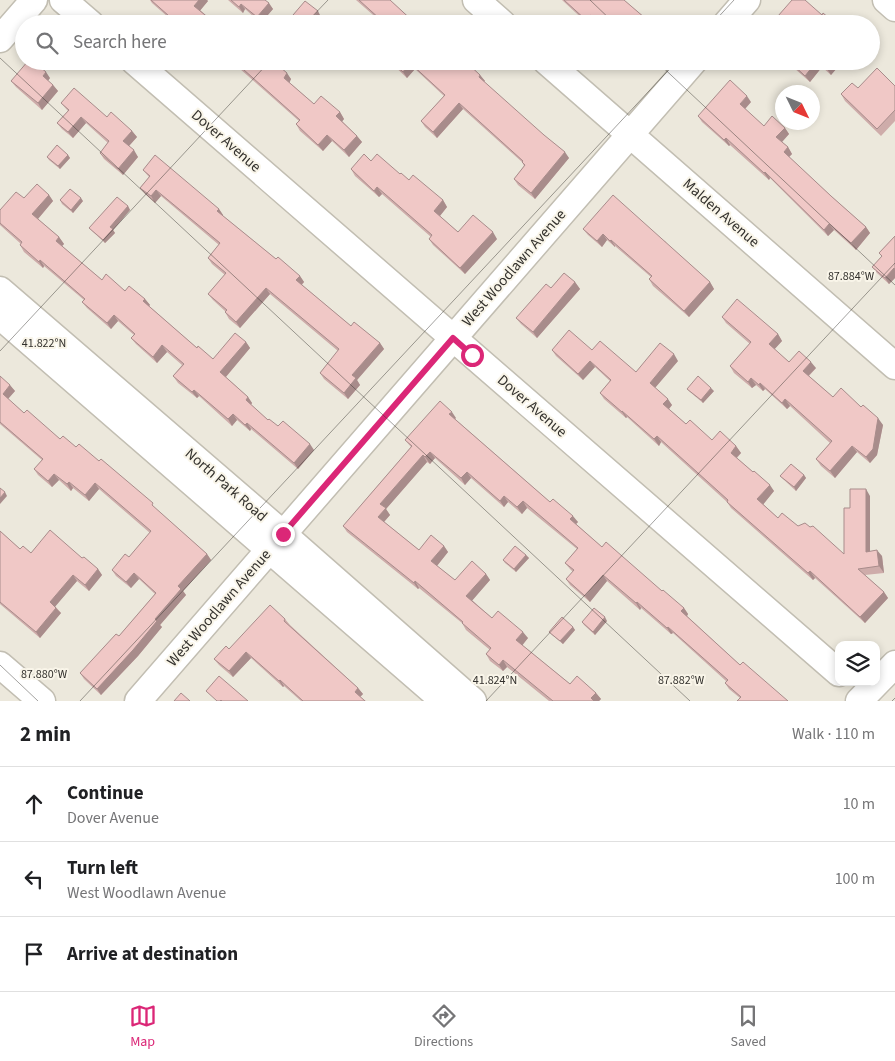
<!DOCTYPE html>
<html lang="en">
<head>
<meta charset="utf-8">
<style>
	:root { --surface:#fff; --page:#f6f6f6; --text:#202124; --muted:#757577; --line:#e0e0e0; --accent:#db2777 }
	body { margin:0; font-family:"Source Sans 3",sans-serif; background:var(--page); color:var(--text) }
	.controls { position:absolute; right:15px; bottom:15px; display:grid; overflow:hidden; border-radius:10px; box-shadow:0 2px 8px #0003 }
	.controls button { width:45px; height:45px; display:grid; place-items:center; padding:0; border:0; border-bottom:1px solid var(--line); background:var(--surface); color:var(--text); font:25px sans-serif }
	.compass { position:absolute; left:775px; top:85px; width:45px; height:45px; border-radius:50%; background:var(--surface); box-shadow:0 2px 8px #0003; rotate:133deg }
	.stop { position:absolute; width:15px; height:15px; margin:-11px; border:4px solid #db2777; border-radius:50%; background:#fff }
	.stop.end { background:#db2777; border-color:#fff; box-shadow:0 1px 5px #0008 }
	.list { margin:0; padding:0; list-style:none }
	h2 { display:flex; justify-content:space-between; align-items:center; height:65px; margin:0; padding:0 20px; font-size:21px }
	h2 small { font-size:16px; font-weight:400; color:var(--muted) }
	.list li { display:grid; grid-template-columns:32px 1fr auto; gap:15px; align-items:center; box-sizing:border-box; height:75px; padding:0 20px; border-top:1px solid var(--line) }
	.list b { display:block; font-size:19px; white-space:nowrap }
	.list p { margin:0; font-size:16px; white-space:nowrap; color:var(--muted) }
	.list em { font-size:16px; font-style:normal; color:var(--muted) }
	.icon { flex:none; width:28px; height:28px; fill:none; stroke:currentColor; stroke-width:2; stroke-linecap:round; stroke-linejoin:round }
	.map { position:relative; flex:none; width:895px; height:701px; overflow:hidden }
	.search { position:absolute; background:var(--surface); box-shadow:0 2px 8px #0003; left:15px; right:15px; top:15px; height:55px; display:flex; align-items:center; gap:12px; box-sizing:border-box; padding:0 18px; border-radius:28px; color:var(--muted); font-size:19px }
	.sheet { height:290px; background:var(--surface) }
	nav { display:flex; justify-content:space-around; align-items:center; box-sizing:border-box; height:70px; border-top:1px solid var(--line); background:var(--surface); font-size:14px; color:var(--muted) }
	nav a { display:grid; justify-items:center; gap:2px }
	nav .on { color:var(--accent) }
	.map>svg:first-child { display:block }
</style>
</head>
<body>
<div class="map">
<svg width="895" height="701" viewBox="0 0 895 701">
	<rect width="100%" height="100%" fill="#ece8dc"/>
	<g fill="none" stroke-linecap="round" stroke-linejoin="round">
		<defs>
			<path id="minor" d="M63,0L91,24
				M476,0L503,24
				M886,0L895,8
				M726,24L747,0
				M0,39L34,0
				M134,61L839,673
				M546,61L895,366
				M0,290L283,534L473,701
				M0,316L444,701
				M0,665L42,701
				M138,701L694,61
				M859,701L895,664"/>
		</defs>
		<use href="#minor" stroke="#c2beb2" stroke-width="29"/>
		<use href="#minor" stroke="#fff" stroke-width="26"/>
	</g>
	<path fill="#ceacaa" d="M150,0H207L208,1L200,10L216,24H176L152,3Z
		M228,0H265L273,9L261,23L245,9L243,13Z
		M356,0H390L416,24L380,21Z
		M562,0H624L652,24H597L595,22L593,24H588Z
		M231,61H273L291,79L289,82L314,104L340,112L344,119L342,121L357,136L362,142L349,157L332,141L323,151L300,131L296,124L299,121Z
		M389,61H465L480,75L485,81L484,82L569,158L535,199L518,185L514,179L524,166L522,162L463,109L437,138L425,127L421,121L444,96L415,69L407,78Z
		M786,61H843L831,75L822,67L810,82Z
		M50,78L48,81L53,85L58,91L42,110L16,87L11,81Z
		M895,86V121L881,136L845,101L841,94L858,88Z
		M751,102L745,109L764,126L785,128L789,134L782,142L788,147L792,154L789,157L831,196L866,227L870,233L856,250L834,230L828,236L770,178L769,180L730,145L729,146L702,122L698,116Z
		M61,103L107,117L132,131L137,137L129,146L138,157L123,175L104,159L100,153L108,143L86,123L73,138L62,129L57,123L68,111Z
		M68,155L70,158L60,169L49,160L47,157Z
		M371,161L400,174L443,200L447,207L440,216L458,232L497,239L465,274L433,245L429,239L431,237L382,194L379,197L355,176L351,169Z
		M143,170L219,209L223,215V216L276,259L300,276L304,282L302,285L351,326L380,343L384,349L357,380L360,385L348,399L324,379L320,373L338,351L270,294L240,328L229,319L225,312H226L213,300L208,294L225,275L212,264L208,258L219,245L161,196L155,203L145,194L140,188L149,177Z
		M49,195L53,201L38,219L59,237L64,244L62,246L102,280L145,299L150,305L149,306L197,348L213,359L246,342L250,348L226,377L248,397L252,403L251,405L268,420L314,450L298,469L251,429L250,431L237,420L232,426L199,396L197,398L178,383L173,376L182,365L167,352L157,363L136,344L131,338L134,335L118,321L111,329L87,308L82,302L84,300L44,266L43,268L24,252L20,245L21,244L0,225V210L24,198Z
		M60,200L83,201L73,213L62,204Z
		M128,206L130,210L113,230L115,233L105,243L92,231L89,228Z
		M583,229L665,241L668,245L710,282L714,289L689,317L653,286L649,279L651,277L615,246V247L607,240L602,247L588,235Z
		M895,236V278L889,284L877,273L872,267L882,257L879,253Z
		M575,282L580,289L537,338L521,324L516,318L551,288Z
		M722,317L778,334L782,341L774,349L789,362L816,368L809,376L833,397L861,407L883,425L877,455L870,463L857,452L835,478L821,466L816,459L830,443L790,406L787,409L765,389L763,391L756,385L752,388L734,373L730,366L750,344L726,323Z
		M552,350H592L636,372L678,361L655,388L672,405L669,409L686,424L712,440L736,446L741,453L737,458L774,491L763,504L778,518L798,526L844,554L850,508L870,496V551L882,556L884,573L865,575L884,592L888,598L865,623L815,578L813,580L731,508L727,502L661,442L659,446L627,417L626,418L604,399L600,393L610,381L595,367L583,380L556,356Z
		M0,376L15,391L8,399L24,413L60,439L76,447L157,510L207,554L211,560L183,591L186,595L160,625L162,627L138,656L101,695L84,679L80,673L119,636L155,594L139,579L131,588L116,576L112,570L129,557L150,533L99,489L89,501L73,488L71,491L59,480L52,487L38,475L34,469L42,460L0,424Z
		M687,389L714,391L703,403L690,392Z
		M456,418L455,419L550,502L578,522L576,524L602,547L684,608L688,614L687,616L740,665L788,701L740,698L729,689L725,683L726,681L673,633L671,634L641,608L640,610L607,581L590,602L570,585L566,579L573,572L570,569L565,563L577,549L527,508L522,514L508,502L504,507L471,478L465,485L435,458L430,464L427,462L386,509L390,515L384,522L419,550L444,546L448,552L437,566L455,580L486,574L490,580L472,600L492,618L528,638L522,645L570,684L596,693L601,699L599,701H549L507,667L503,671L490,661L486,654L490,650L466,630L462,623L419,588L418,589L347,532L343,526L411,447L405,440Z
		M804,475L806,478L796,491L783,479L780,476Z
		M0,531L20,549L31,553L82,558L98,569L102,575L89,591L77,581L55,606L61,613L40,638L0,604Z
		M526,555L529,558L516,572L505,563L503,560Z
		M285,619L290,625L358,688L363,694L360,697L366,701H301L284,686L283,687L251,658L233,677L219,665L214,659L229,649Z
		M607,621L595,635L584,625L582,622Z
		M573,627L575,630L563,644L552,635L549,632Z"/>
	<path fill="#a88c8b" d="M199,0H207L208,1L199,12L194,6Z
		M269,3L273,9L261,23L257,17Z
		M241,4L245,9L243,13L239,7Z
		M318,11L320,15L312,24H307Z
		M590,15L595,22L593,24H589L586,20Z
		M598,18L602,24H598L596,20Z
		M636,61H644L640,66Z
		M772,61H780L775,67Z
		M817,61L822,67L810,82L805,76Z
		M833,61H843L831,75L827,69Z
		M410,63L415,69L407,78L403,72Z
		M46,72L50,78L47,82L43,76Z
		M287,73L291,79L289,84L284,78Z
		M480,75L485,81L483,83L479,77Z
		M53,85L58,91L42,110L38,103Z
		M747,96L751,102L744,110L740,104Z
		M459,103L463,109L437,138L433,132Z
		M340,112L344,119L341,123L336,116Z
		M81,117L86,123L73,138L68,132Z
		M785,128L789,134L781,143L776,137Z
		M132,131L137,137L128,147L123,141Z
		M327,135L332,141L323,151L318,145Z
		M357,136L362,142L349,157L344,150Z
		M726,138L730,145L729,146L724,140Z
		M788,147L792,154L788,158L784,152Z
		M134,150L138,157L123,175L118,169Z
		M565,152L569,158L535,199L531,193Z
		M68,155L70,158L60,169L58,166Z
		M765,172L770,178L769,180L764,173Z
		M377,187L382,194L379,197L374,191Z
		M156,190L161,196L155,203L151,196Z
		M49,195L53,201L37,220L32,214Z
		M81,198L83,201L73,213L71,210Z
		M443,200L447,207L439,217L434,211Z
		M128,206L130,210L113,230L115,233L105,243L103,240L110,227Z
		M219,209L223,215L221,218L217,211Z
		M829,224L834,230L828,236L824,230Z
		M866,227L870,233L856,250L851,243Z
		M493,232L497,239L465,274L460,268Z
		M603,234L607,240L602,247L597,241Z
		M59,237L64,244L61,247L56,241Z
		M611,240L615,246V247L610,241Z
		M40,260L44,266L43,268L39,262Z
		M894,268L895,270V278L889,284L885,278Z
		M300,276L304,282L300,286L296,280Z
		M575,282L580,289L537,338L533,332Z
		M710,282L714,289L689,317L684,311Z
		M266,288L270,294L240,328L236,322Z
		M145,299L150,305L148,307L143,301Z
		M114,315L118,321L111,329L107,323Z
		M778,334L782,341L773,351L769,344Z
		M246,342L250,348L224,379L220,372Z
		M380,343L384,349L357,380L360,385L348,399L344,393L352,375Z
		M162,345L167,352L157,363L153,357Z
		M674,354L678,361L654,389L650,383Z
		M590,361L595,367L583,380L578,374Z
		M811,362L816,368L807,377L803,371Z
		M751,378L756,385L752,388L748,382Z
		M760,383L765,389L763,391L759,385Z
		M10,385L15,391L7,400L3,394Z
		M711,388L714,391L703,403L701,400Z
		M194,390L199,396L197,398L192,392Z
		M248,397L252,403L250,406L246,400Z
		M668,399L672,405L668,410L663,404Z
		M785,399L790,406L787,409L782,403Z
		M622,411L627,417L626,418L622,412Z
		M452,412L456,418L454,420L449,414Z
		M233,414L237,420L232,426L228,419Z
		M878,418L883,425L877,455L870,463L866,457Z
		M247,423L251,429L250,431L245,425Z
		M657,436L661,442L659,446L654,439Z
		M310,444L314,450L298,469L294,463Z
		M736,446L741,453L735,459L731,453Z
		M852,446L857,452L835,478L830,471Z
		M430,452L435,458L430,464L425,457Z
		M423,455L427,462L386,509L390,515L383,523L378,517L380,504Z
		M467,472L471,478L465,485L461,478Z
		M54,474L59,480L52,487L48,481Z
		M804,475L806,478L796,491L794,487Z
		M69,482L73,488L71,491L67,484Z
		M95,483L99,489L89,501L85,495Z
		M770,485L774,491L762,506L757,499Z
		M866,489L870,496V558L866,552Z
		M5,492L7,496L0,504V498Z
		M504,496L508,502L504,507L500,501Z
		M523,501L527,508L522,514L517,507Z
		M573,516L578,522L575,525L570,519Z
		M444,546L448,552L436,567L431,561Z
		M877,550L882,556L884,573L879,566Z
		M207,554L211,560L183,591L186,595L160,625L162,627L138,656L101,695L97,689L155,619L178,586Z
		M526,555L529,558L516,572L514,569Z
		M98,569L102,575L89,591L85,585Z
		M810,571L815,578L813,580L808,573Z
		M134,573L139,579L131,588L126,582Z
		M486,574L490,580L471,602L466,596Z
		M73,575L77,581L54,608L50,602Z
		M603,575L607,581L590,602L585,596Z
		M415,581L419,588L418,589L414,583Z
		M884,592L888,598L865,623L860,617Z
		M637,602L641,608L640,610L636,603Z
		M56,608L61,613L40,638L36,632Z
		M684,608L688,614L686,618L681,611Z
		M605,617L607,621L595,635L593,632Z
		M573,627L575,630L563,644L560,641Z
		M668,627L673,633L671,634L667,628Z
		M523,632L528,638L521,647L516,640Z
		M246,652L251,658L233,677L229,671Z
		M503,660L507,667L503,671L499,665Z
		M280,680L284,686L283,687L279,681Z
		M358,688L363,694L359,698L355,692Z
		M596,693L601,699L599,701H593L591,698Z"/>
	<path fill="#f0c8c6" stroke="#a88c8b" d="M151,0H199L194,6L216,24H178Z
		M231,0H265L269,3L257,17L241,4L239,7Z
		M359,0H390L416,24H377L381,20Z
		M564,0H624L652,24H605L598,18L596,20L590,15L586,20Z
		M792,0H805L822,15L823,13L836,24H771Z
		M305,1L318,11L307,24H304L293,15Z
		M28,61H33L46,72L43,76L53,85L38,103L11,81Z
		M234,61H273L287,73L284,78L314,104L321,96L340,112L336,116L357,136L344,150L327,135L318,145L296,124L300,120Z
		M391,61H465L480,75L479,77L544,135L565,152L531,193L514,179L525,165L522,162L523,161L459,103L433,132L421,121L445,95L410,63L403,72Z
		M789,61H817L805,76Z
		M818,61H833L827,69Z
		M877,68L895,86V110L877,129L841,94L852,83L858,88Z
		M730,80L747,96L740,104L764,126L772,116L785,128L776,137L788,147L784,152L831,196L866,227L851,243L829,224L824,230L765,172L764,173L726,138L724,140L698,116Z
		M74,88L107,117L111,112L132,131L123,141L134,150L118,169L100,153L109,141L81,117L68,132L57,123L69,110L61,103Z
		M57,145L68,155L58,166L47,157Z
		M364,154L371,161L377,154L400,174L401,173L409,180L413,175L443,200L434,211L458,232L473,215L493,232L460,268L429,239L432,235L377,187L374,191L351,169Z
		M155,155L219,209L217,211L276,259L278,257L300,276L296,280L351,326L354,322L380,343L352,375L356,378L344,393L320,373L339,349L266,288L236,322L225,312L227,310L208,294L226,273L208,258L220,243L156,190L151,196L140,188L150,176L143,170Z
		M37,184L49,195L32,214L59,237L56,241L102,280L106,274L125,291L129,286L145,299L143,301L197,348L198,346L213,359L235,333L246,342L220,372L248,397L246,400L268,420L269,419L278,426L283,421L310,444L294,463L247,423L245,425L233,414L228,419L194,390L192,392L173,376L184,364L162,345L153,357L131,338L135,334L114,315L107,323L82,302L85,299L40,260L39,262L20,245L22,242L0,223V210L16,192L24,198Z
		M70,189L81,198L71,210L60,200Z
		M613,195L710,282L684,311L649,279L652,276L611,240L610,241L603,234L597,241L583,229Z
		M117,197L128,206L110,227L113,229L103,240L89,228Z
		M895,236V270L894,268L885,278L872,267L882,256L879,253Z
		M564,273L575,282L533,332L516,318L546,284L551,288Z
		M737,299L778,334L769,344L789,362L799,351L811,362L803,371L833,397L841,388L861,407L863,405L878,418L873,449L866,457L852,446L830,471L816,459L832,441L785,399L782,403L760,383L759,385L751,378L748,382L730,366L751,342L722,317Z
		M569,330L592,350L600,341L636,372L660,343L674,354L650,383L668,399L663,404L686,424L690,420L712,440L720,431L736,446L731,453L753,472L754,471L770,485L757,499L778,518L782,513L798,526L805,523L810,527L813,526L844,554V508H850V489H866V552L877,550L879,566L858,569L884,592L860,617L810,571L808,573L727,502L728,500L657,436L654,439L622,411V412L600,393L611,380L590,361L578,374L552,350Z
		M0,376L10,385L3,394L24,413L27,410L60,439L63,436L76,447L79,444L99,461L101,459L153,503L152,505L207,554L178,586L181,589L155,619L157,621L133,650L97,689L80,673L116,634L119,636L156,593L134,573L126,582L112,570L125,554L129,557L151,531L95,483L85,495L69,482L67,484L54,474L48,481L34,469L43,459L0,422Z
		M698,376L711,388L701,400L687,389Z
		M440,401L452,412L449,414L550,502L553,499L573,516L570,519L602,547L606,542L662,591L663,590L684,608L681,611L740,665L743,662L788,701H737L741,697L725,683L728,680L668,627L667,628L637,602L636,603L603,575L585,596L566,579L574,570L565,563L578,548L523,501L517,507L504,496L500,501L467,472L461,478L430,452L425,457L423,455L380,504L386,508L378,517L419,550L431,535L444,546L431,561L455,580L472,561L486,574L466,596L492,618L498,611L523,632L516,640L570,684L577,676L596,693L591,698L594,701H553L503,660L499,665L486,654L491,648L462,623L463,622L415,581L414,583L343,526L412,446L405,440Z
		M791,464L804,475L794,487L780,476Z
		M0,488L5,492L0,498Z
		M50,530L82,558L84,557L98,569L85,585L73,575L50,602L56,608L36,632L0,602V531L20,549L23,546L31,553Z
		M515,546L526,555L514,569L503,560Z
		M270,605L285,619L284,621L358,688L355,692L365,701H303L280,680L279,681L246,652L229,671L214,659L226,646L229,649Z
		M594,608L605,617L593,632L582,622Z
		M562,617L573,627L560,641L549,632Z
		M219,676L248,701H222L221,700L220,701H217L206,691Z
		M181,693L190,701H174Z"/>
	<g fill="none" stroke-linecap="round" stroke-linejoin="round">
		<path stroke="#db2777" stroke-width="6" d="M283,534L453,338L472,355"/>
	</g>
	<path fill="none" stroke="#33312d" stroke-width="1" stroke-opacity="0.45" d="M590,0L615,24M305,24L328,0M712,24L734,0M0,58L690,701M656,61L895,285M0,351L270,61M0,665L38,701M80,701L677,61M486,701L895,263M892,701L895,698"/>
	<g text-anchor="middle" dominant-baseline="central" stroke-width="4" stroke-linejoin="round" paint-order="stroke">
		<g font-size="15" fill="#33312d" stroke="#f9f5e9">
			<text transform="translate(226 141) rotate(41)">Dover Avenue</text>
			<text transform="translate(721 213) rotate(41)">Malden Avenue</text>
			<text transform="translate(514 268) rotate(-49)">West Woodlawn Avenue</text>
			<text transform="translate(532 406) rotate(41)">Dover Avenue</text>
			<text transform="translate(226 485) rotate(41)">North Park Road</text>
			<text transform="translate(219 608) rotate(-49)">West Woodlawn Avenue</text>
		</g>
	</g>
	<g font-size="12" text-anchor="middle" fill="#33312d" stroke="#f9f5e9" stroke-width="4" stroke-linejoin="round" paint-order="stroke">
		<text x="851" y="280">87.884°W</text>
		<text x="44" y="347">41.822°N</text>
		<text x="44" y="678">87.880°W</text>
		<text x="495" y="684">41.824°N</text>
		<text x="681" y="684">87.882°W</text>
	</g>
</svg>
<div class="controls">
<button><svg class="icon" aria-label="layers" viewBox="0 0 24 24"><path d="M12 4l9 5-9 5-9-5zM3 14l9 5 9-5"/></svg></button>
</div>
<svg class="compass" viewBox="-18 -18 36 36"><path d="M0-13l5 13h-10z" fill="#e53935"/><path d="M0 13l5-13h-10z" fill="#757577"/></svg>
<div class="stop" style="left:472px;top:355px"></div>
<div class="stop end" style="left:283px;top:534px"></div>
<div class="search"><svg class="icon" aria-label="search" viewBox="0 0 24 24"><circle cx="10" cy="10" r="6"/><path d="M15 15l6 6"/></svg>Search here</div>
</div>
<section class="sheet">
<h2>2 min<small>Walk · 110 m</small></h2>
<ul class="list">
<li><svg class="icon" aria-label="ahead" viewBox="0 0 24 24"><path d="M12 20V5M6 11l6-6 6 6"/></svg><div><b>Continue</b><p>Dover Avenue</p></div><em>10 m</em></li>
<li><svg class="icon" aria-label="left" viewBox="0 0 24 24"><path d="M17 20v-9H6M10 6l-5 5 5 5"/></svg><div><b>Turn left</b><p>West Woodlawn Avenue</p></div><em>100 m</em></li>
<li><svg class="icon" aria-label="arrive" viewBox="0 0 24 24"><path d="M6 21V4h12l-3 4 3 4H6"/></svg><div><b>Arrive at destination</b></div></li>
</ul>
</section>
<nav>
<a class="on"><svg class="icon" aria-label="map" viewBox="0 0 24 24"><path d="M3 6l6-2 6 2 6-2v14l-6 2-6-2-6 2zM9 4v14M15 6v14"/></svg>Map</a>
<a><svg class="icon" aria-label="directions" viewBox="0 0 24 24"><path d="M12 3l9 9-9 9-9-9zM9 14v-3h6M13 9l2 2-2 2"/></svg>Directions</a>
<a><svg class="icon" aria-label="saved" viewBox="0 0 24 24"><path d="M7 4h10v16l-5-4-5 4z"/></svg>Saved</a>
</nav>
</body>
</html>
